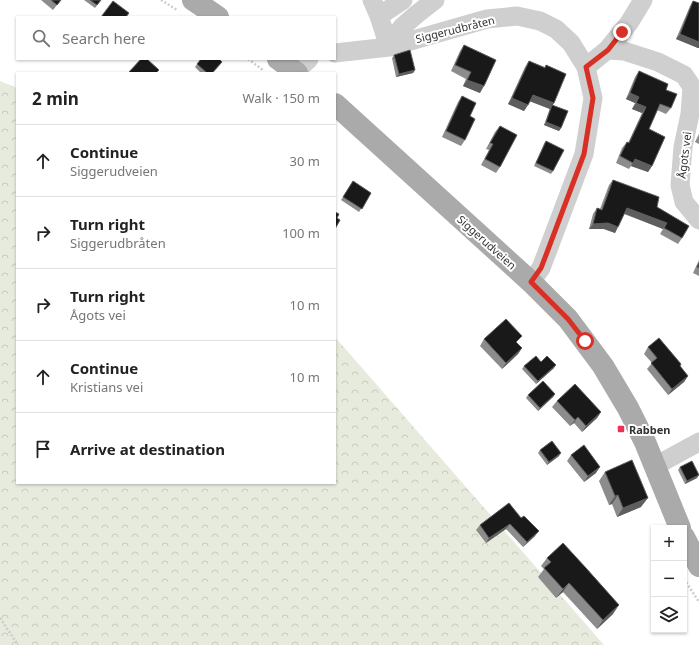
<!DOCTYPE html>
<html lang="en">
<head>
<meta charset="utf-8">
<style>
	:root { --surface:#fff; --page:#f6f6f6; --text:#222; --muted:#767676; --line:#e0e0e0 }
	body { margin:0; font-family:"Noto Sans",sans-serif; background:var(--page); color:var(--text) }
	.controls { position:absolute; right:12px; bottom:12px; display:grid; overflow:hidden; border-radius:0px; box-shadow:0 1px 3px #0004 }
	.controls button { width:36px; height:36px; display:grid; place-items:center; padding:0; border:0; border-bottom:1px solid var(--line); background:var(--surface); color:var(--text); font:20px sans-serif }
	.stop { position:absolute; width:12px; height:12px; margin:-9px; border:3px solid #d93025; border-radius:50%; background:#fff }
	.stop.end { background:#d93025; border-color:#fff; box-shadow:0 1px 4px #0008 }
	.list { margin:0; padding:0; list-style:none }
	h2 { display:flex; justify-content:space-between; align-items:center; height:52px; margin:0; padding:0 16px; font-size:17px }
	h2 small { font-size:13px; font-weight:400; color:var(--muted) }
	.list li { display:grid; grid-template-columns:26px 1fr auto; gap:12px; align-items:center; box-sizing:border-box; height:72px; padding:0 16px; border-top:1px solid var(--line) }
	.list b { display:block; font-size:15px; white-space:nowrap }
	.list p { margin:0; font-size:13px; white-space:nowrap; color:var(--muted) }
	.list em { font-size:13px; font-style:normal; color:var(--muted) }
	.icon { flex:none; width:22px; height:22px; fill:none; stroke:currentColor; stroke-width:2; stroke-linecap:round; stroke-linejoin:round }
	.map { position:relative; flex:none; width:699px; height:645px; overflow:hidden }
	.search { position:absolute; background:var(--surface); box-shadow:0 1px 3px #0004; left:16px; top:16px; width:320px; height:44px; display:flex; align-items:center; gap:10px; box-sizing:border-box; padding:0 14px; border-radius:0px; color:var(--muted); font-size:15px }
	.panel { position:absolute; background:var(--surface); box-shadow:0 1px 3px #0004; left:16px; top:72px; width:320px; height:412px; border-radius:0px }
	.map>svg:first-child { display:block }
</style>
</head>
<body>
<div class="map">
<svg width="699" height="645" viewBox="0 0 699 645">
	<defs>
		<pattern id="forest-crowns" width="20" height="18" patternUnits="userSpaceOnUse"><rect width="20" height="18" fill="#e7ebdd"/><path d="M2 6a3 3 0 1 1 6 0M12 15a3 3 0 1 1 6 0" fill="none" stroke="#c7cabe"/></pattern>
	</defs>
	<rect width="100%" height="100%" fill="#fff"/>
	<path fill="url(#forest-crowns)" d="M0,81L17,88V483H335V337L604,645H0Z"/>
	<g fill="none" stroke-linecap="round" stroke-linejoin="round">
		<path stroke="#ccc" stroke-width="2.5" stroke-dasharray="2 2" stroke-linecap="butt" d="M161,0L177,10
			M248,59L263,70
			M684,579L699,602
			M0,618L18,645"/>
		<path stroke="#cfcfcf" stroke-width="19" d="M372,0L379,16L389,47
			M379,16L403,0
			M389,47L402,27L417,14L435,0
			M607,50L629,23L643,0
			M335,53L389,47L487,19L517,16L540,21L556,29L571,43L586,67L593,98L584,154L546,255L541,268L531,282
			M586,67L607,50L624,51L658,62L684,75L692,87L690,114L683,147L680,185L684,202L699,220
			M295,72L309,59
			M655,466L699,442"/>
		<path stroke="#aaa" stroke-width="22" d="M193,0L218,17
			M278,59L297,73
			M335,104L531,282L568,319L603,366L628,408L645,442L680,528
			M684,537L699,566"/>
	</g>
	<path fill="#8c8c8c" d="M41,0H61L53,10Z
		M84,0H101L95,8Z
		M693,1L698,48L676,39L690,6Z
		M464,45L480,93L463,86L466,79L451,71L460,51Z
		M394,55L415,70L413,73L396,77L392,58Z
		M529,61L545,67L546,65L554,103L550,109L530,101L524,111L508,104L525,67Z
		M222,62L213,73H201L195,67L197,64Z
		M639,71L666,90L671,108L666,114L657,110L649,129L652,166L648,172L631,166L629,169L616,163L622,148L627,142L628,143L642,113L632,109L635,103L626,99L635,77Z
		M462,96L470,116L465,140L461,146L442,137L458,102Z
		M552,105L561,128L559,131L544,125L550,108Z
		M500,126V167L496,173L481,165L489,150L486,149L495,132Z
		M699,134V144L695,142Z
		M546,141L553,171L551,174L534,166L544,144Z
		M613,180L657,207L682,238L678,244L660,234L663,229L624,214L615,233L604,229H589L593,214L597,208L600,209L609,185Z
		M353,181L371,193L359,212L341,200Z
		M699,260V276L693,273Z
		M484,339L517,343L522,348L518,354L502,369L480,346Z
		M648,347L680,366L688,376L684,382L668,395L647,369L652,363L644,354Z
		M541,362L554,368L536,384L522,369L524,366Z
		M555,394L553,397L538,411L526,398L528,395Z
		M557,401L601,412L597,418L582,432L574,423L570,426L552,407Z
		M540,450L559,456L547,465L538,453Z
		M571,455L596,473L584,482L567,461Z
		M680,467L697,478L685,484L678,470Z
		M605,472L641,507L617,517L612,504L609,505L599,481Z
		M509,503L535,536L523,547L506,529L486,543L476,530L480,525Z
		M547,558L586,568L613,614L597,629L563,592L556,598L538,577L544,569L541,566Z"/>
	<path fill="#5e5e5e" d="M680,34L699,42V48H698L676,39Z
		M415,70L413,73L396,77L399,74Z
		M467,80L484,86L480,93L463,86Z
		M630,93L639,97L635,103L626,99Z
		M533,95L554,103L550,109L529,101Z
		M512,98L528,105L524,111L508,104Z
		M636,103L646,107L642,113L632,109Z
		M546,122L561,128L559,131L544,125Z
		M635,159L652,166L648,172L631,166Z
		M627,208L667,223L663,229L623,213Z
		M608,223L618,227L615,233L604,229H589L593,224Z
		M522,348L518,354L502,369L506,363Z
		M556,365L554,368L536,384L538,381Z
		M688,376L684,382L668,395L672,389Z
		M555,394L553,397L538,411L540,408Z
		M601,412L597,418L582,432L586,426Z
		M578,417L574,423L570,426L575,420Z
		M561,453L559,456L547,465L549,462Z
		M600,467L596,473L584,482L588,476Z
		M699,475L697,478L685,484L687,481Z
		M618,495L612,504L609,505L615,496Z
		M648,498L641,507L617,517L623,508Z
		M510,524L506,529L486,543L489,538Z
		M539,531L535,536L523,547L527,542Z
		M569,583L563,592L556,598L563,589Z
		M619,605L613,614L597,629L603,620Z"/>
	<path fill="#191919" stroke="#5e5e5e" d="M51,0H61L57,5Z
		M90,0H101L97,5Z
		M113,1L129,13L126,17H101Z
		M693,1L699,3V42L680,34Z
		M464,45L496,60L484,86L467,80L471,72L455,65Z
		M410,50L415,70L399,74L394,55Z
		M141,59H147L159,70L156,73H131L129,72Z
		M201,59H219L222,62L212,73H207L197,64Z
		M529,61L545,68L546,65L566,74L554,103L533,95L528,105L512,98Z
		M639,71L668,84L666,90L677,94L671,108L660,104L649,129L665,137L652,166L635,159L633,163L620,156L627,142L629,143L646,107L636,103L639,97L630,93Z
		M462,96L476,103L470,116L475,119L465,140L446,131Z
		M552,105L568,111L561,128L546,122Z
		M500,126L517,135L500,167L485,159L493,144L490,143Z
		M546,141L564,150L553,171L536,163Z
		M613,180L659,197L657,207L689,226L682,238L664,228L667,223L627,208L618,227L608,223L593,224L597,208L602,210Z
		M353,181L371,193L362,209L343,197Z
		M335,212L339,214L337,218L340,220L335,229Z
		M699,263V268L697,267Z
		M506,319L522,336L516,342L522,348L506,363L484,339Z
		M659,338L681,364L680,366L688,376L672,389L651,363L657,358L648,347Z
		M536,356L541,362L547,356L556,365L538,381L524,366Z
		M543,381L555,394L540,408L528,395Z
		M575,384L601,412L586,426L578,417L575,420L557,401Z
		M552,441L561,453L549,462L540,450Z
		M584,445L600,467L588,476L571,455Z
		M632,460L648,498L623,508L618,495L615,496L605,472Z
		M692,461L699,475L687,481L680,467Z
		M509,503L521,518L524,516L539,531L527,542L510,524L489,538L480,525Z
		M563,543L586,568L619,605L603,620L569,583L563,589L544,568L551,562L547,558Z"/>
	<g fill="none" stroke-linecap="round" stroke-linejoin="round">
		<path stroke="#d93025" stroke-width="5" d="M585,341L568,319L531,282L541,268L546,255L584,154L593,98L586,67L608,50L622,32"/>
	</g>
	<rect fill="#eb3159" stroke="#fff" stroke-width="1.5" x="617" y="425" width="8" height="8" rx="2"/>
	<g text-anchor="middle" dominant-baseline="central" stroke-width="4" stroke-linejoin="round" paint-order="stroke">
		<g font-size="11" fill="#323232" stroke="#fff">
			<text transform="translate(455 29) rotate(-14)">Siggerudbråten</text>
			<text transform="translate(684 155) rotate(-83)">Ågots vei</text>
			<text transform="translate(487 242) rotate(42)">Siggerudveien</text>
		</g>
		<g font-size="11" font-weight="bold" fill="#323232" stroke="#fff" text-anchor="start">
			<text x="629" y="429">Rabben</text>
		</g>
	</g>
</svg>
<div class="controls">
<button>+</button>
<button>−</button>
<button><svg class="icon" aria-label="layers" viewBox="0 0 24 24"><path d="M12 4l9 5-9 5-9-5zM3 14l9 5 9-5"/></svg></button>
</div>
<div class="stop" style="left:585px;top:341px"></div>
<div class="stop end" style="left:622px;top:32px"></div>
<div class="search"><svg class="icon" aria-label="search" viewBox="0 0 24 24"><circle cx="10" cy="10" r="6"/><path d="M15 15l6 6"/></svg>Search here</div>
<section class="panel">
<h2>2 min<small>Walk · 150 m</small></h2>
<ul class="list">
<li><svg class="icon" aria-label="ahead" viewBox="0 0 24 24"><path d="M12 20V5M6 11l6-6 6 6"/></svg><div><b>Continue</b><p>Siggerudveien</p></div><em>30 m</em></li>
<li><svg class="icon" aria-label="right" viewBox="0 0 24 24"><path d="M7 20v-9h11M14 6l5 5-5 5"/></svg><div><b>Turn right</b><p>Siggerudbråten</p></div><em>100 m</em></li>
<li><svg class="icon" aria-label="right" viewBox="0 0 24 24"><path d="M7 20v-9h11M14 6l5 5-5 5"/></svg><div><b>Turn right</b><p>Ågots vei</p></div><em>10 m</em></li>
<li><svg class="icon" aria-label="ahead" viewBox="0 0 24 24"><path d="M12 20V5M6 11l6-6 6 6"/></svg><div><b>Continue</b><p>Kristians vei</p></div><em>10 m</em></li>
<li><svg class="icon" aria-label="arrive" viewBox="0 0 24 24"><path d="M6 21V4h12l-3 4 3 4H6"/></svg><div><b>Arrive at destination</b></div></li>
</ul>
</section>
</div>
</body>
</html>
